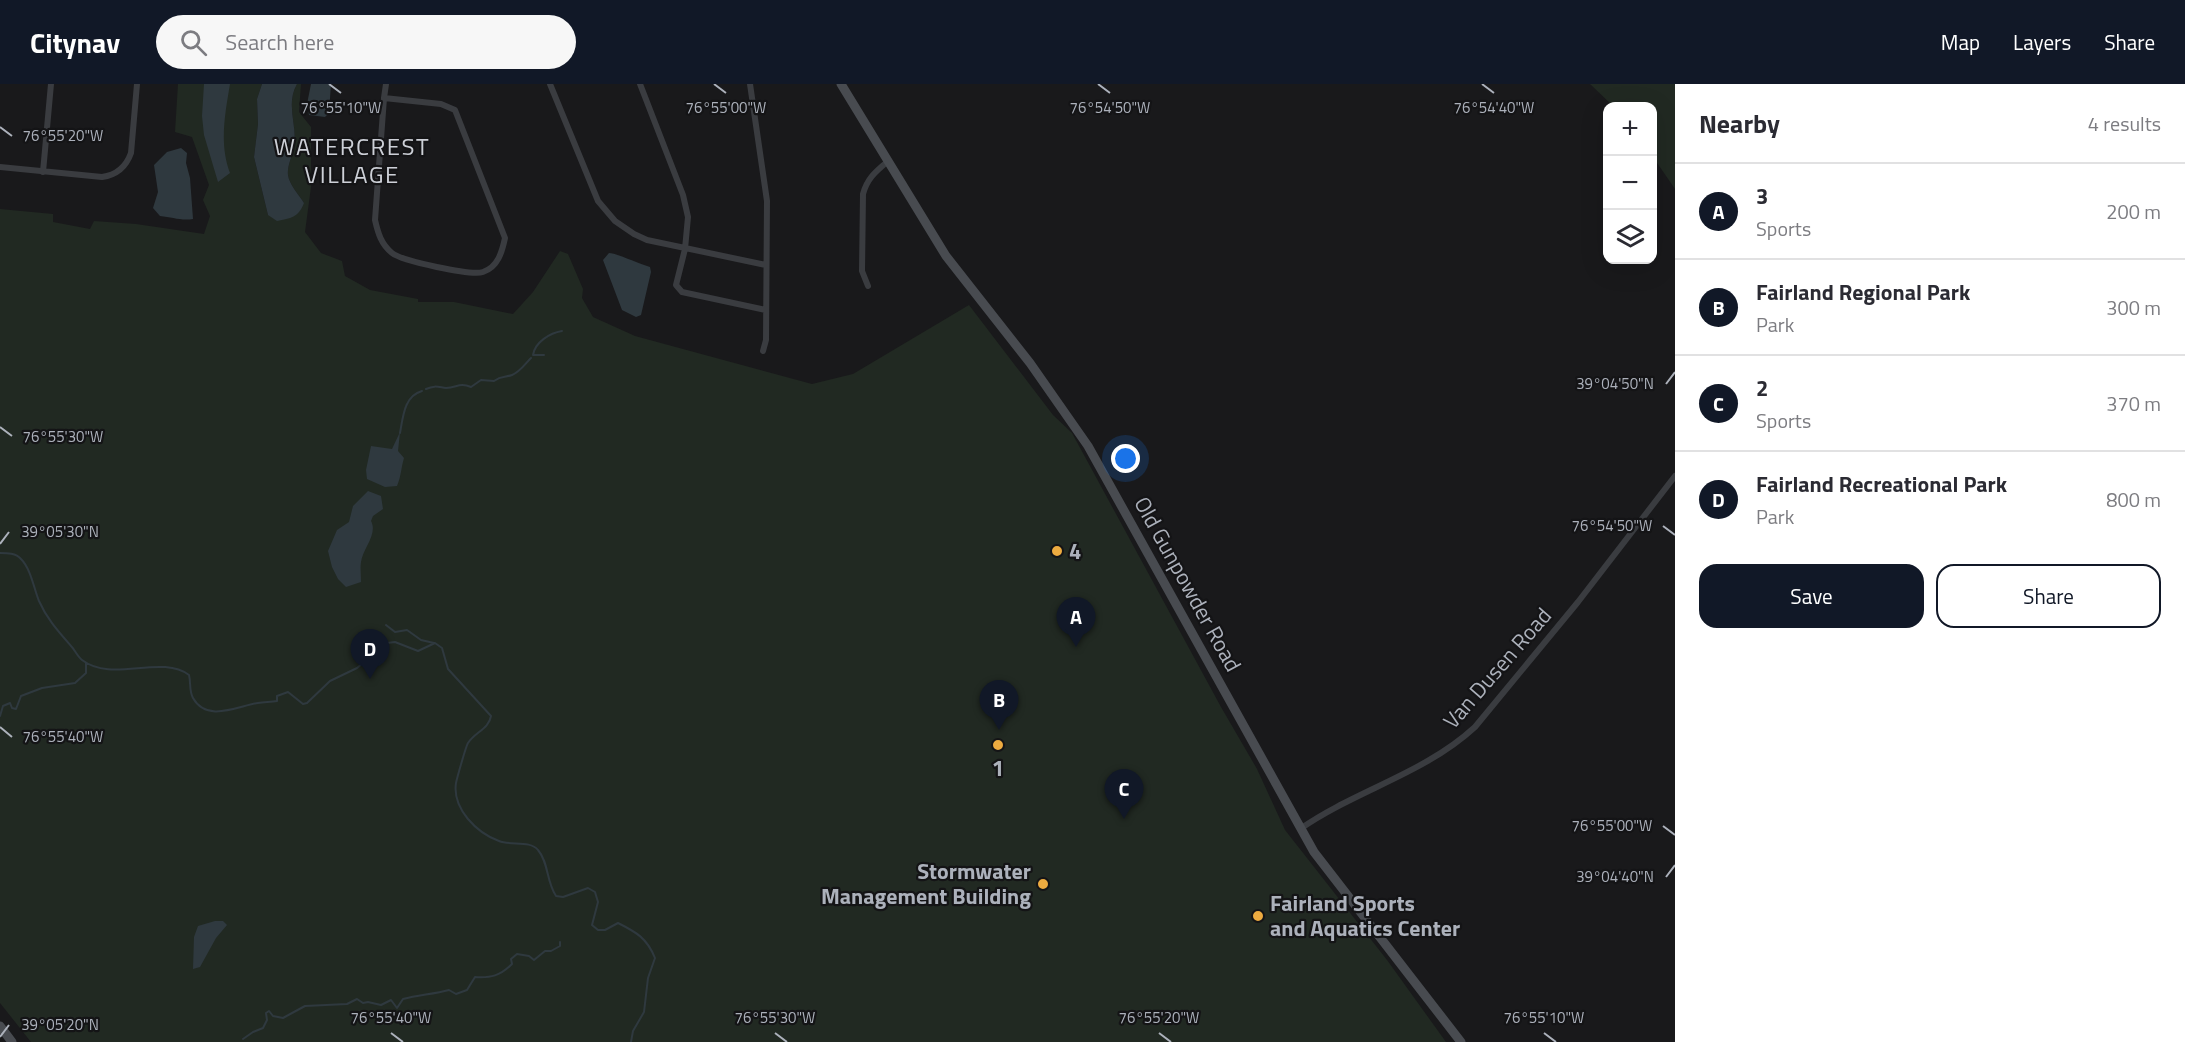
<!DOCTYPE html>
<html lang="en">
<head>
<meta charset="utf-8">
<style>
	:root { --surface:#fff; --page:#f7f7f7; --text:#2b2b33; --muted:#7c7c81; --line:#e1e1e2; --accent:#111827 }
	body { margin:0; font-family:"Titillium Web",sans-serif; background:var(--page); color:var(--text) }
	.controls { position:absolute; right:18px; top:18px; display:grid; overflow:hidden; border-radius:12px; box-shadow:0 6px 24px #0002 }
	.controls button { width:54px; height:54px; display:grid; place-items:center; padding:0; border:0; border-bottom:2px solid var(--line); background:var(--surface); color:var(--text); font:30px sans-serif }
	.you { position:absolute; left:1126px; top:375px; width:21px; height:21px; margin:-15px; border:4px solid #fff; border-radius:50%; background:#1a73e8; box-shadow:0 0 0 9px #1a73e833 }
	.badge { display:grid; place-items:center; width:39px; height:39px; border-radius:50%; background:var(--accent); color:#fff; font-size:20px; font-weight:700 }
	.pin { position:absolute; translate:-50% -50px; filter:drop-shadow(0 2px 3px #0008) }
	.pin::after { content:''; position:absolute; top:32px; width:21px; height:18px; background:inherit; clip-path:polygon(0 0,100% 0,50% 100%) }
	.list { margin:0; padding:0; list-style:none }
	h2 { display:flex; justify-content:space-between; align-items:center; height:78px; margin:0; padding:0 24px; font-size:26px }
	h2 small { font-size:20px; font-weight:400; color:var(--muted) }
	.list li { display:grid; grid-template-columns:39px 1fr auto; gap:18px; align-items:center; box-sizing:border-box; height:96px; padding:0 24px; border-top:2px solid var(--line) }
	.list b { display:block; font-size:22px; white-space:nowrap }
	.list p { margin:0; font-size:20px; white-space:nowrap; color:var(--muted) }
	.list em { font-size:20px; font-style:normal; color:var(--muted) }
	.actions { display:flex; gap:12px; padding:18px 24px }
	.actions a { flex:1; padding:14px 0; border:2px solid var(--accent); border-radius:18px; text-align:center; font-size:21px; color:var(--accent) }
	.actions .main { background:var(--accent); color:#fff }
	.icon { flex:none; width:33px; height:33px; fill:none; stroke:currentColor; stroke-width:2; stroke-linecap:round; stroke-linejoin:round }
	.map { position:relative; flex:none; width:1675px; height:958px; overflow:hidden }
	header { display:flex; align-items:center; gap:36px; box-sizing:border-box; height:84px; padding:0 30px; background:var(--accent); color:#fff }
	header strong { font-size:28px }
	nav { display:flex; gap:33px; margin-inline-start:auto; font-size:21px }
	.search { width:420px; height:54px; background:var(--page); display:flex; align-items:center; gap:15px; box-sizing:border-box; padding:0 21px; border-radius:33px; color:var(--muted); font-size:22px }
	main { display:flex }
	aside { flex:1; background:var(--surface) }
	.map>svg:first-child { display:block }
</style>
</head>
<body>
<header>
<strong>Citynav</strong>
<div class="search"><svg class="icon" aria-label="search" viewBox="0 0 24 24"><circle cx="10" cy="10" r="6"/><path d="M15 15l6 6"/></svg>Search here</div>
<nav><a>Map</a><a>Layers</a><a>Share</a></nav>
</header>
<main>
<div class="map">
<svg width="1675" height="958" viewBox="0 0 1675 958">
	<rect width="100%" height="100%" fill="#19191b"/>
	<path fill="#212922" d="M178,0H262L257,15L258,40L254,73L268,131L304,119C299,111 289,100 288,91C287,82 292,73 294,64C298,42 285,21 297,0H301L299,28L311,43V103L305,148L321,169L342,177L345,192L370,206L418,215V218H454L513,230L533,208L560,167L568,170L583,205L582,214L593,233L635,252L812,300L853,290L969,221L1053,331L1072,349L1221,623L1257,685L1285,746L1387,876L1446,958H31L0,919V125L53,130V138L90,145L94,137L136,140L204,150L210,132L203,116L209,101L192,53L175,48Z
		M1590,0H1675V105L1653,73L1652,22H1613Z"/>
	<path fill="#2f393f" d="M204,0H230C225,30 219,60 230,89L218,98L204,51L202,32Z
		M262,0H297C285,21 298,42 294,64C292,73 287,82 288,91C289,100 299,111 304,119C298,134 291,134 277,137L268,131L254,73L258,40L257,15Z
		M311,0H331L329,29L325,33L309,31L307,20Z
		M181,64L187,69L186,79L190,94L193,135C181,137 172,133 160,132L153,124L158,108L154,81L167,68Z
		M609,169C616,169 639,180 650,183L651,188L641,231L636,233L622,226L603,176Z
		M400,348L398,367L404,374C401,384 401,393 397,402L385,403L367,395L366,386L371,362L392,365Z
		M368,407L381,412L383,425L373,432L371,437C378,450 363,464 361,478C360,484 361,491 361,498L346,503L338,495L332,483L328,467L337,446L349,438L353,422Z
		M215,837H223L227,841L216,854L200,883L193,885L194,853L198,842Z"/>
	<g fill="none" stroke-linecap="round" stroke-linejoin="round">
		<path stroke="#2f393f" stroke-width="2" d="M533,271C535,258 550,249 562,247
			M534,271H544
			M426,305C435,301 438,303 446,304C457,304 459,298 471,303L481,296L494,297C502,291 504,294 512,291C520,288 525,280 531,274
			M400,349C403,333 404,312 422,307
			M0,469C7,469 16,469 21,475C31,485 34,505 39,517C47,535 58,547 71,562C75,566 77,572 82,576C112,599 161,570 189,591C191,599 189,607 193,614C207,639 238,622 258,619C264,618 271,618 277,617V612L288,608L303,620L307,619L330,597L357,584L387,559L395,558L418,567L435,559L442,564L448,585L491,632C489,645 475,648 468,659C466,662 457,694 456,699C452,725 477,749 499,757C511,762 530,756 538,766C549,779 546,797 556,812L563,813L588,804L595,808L598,818L592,841L598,846H605L618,839C636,848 647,854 655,874L648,894L644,928L633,947L631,958
			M386,541L395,548L407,546L421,556L434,559
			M0,632L3,622L10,619L12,624L16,625L21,612L42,604L75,599L86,589V579
			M243,955L253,948L263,944L267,936L266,929L269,927L273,932L283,934L305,922L347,920L357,915L363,919L368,918L381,921L391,916L397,924L403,915C419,911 434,910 449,906L456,910L467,906L475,893C491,894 500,892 512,880L511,875L517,870L529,872L534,876L545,867H551L560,862V858"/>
		<path stroke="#3a3c40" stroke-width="6" d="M550,0L598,117L615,137L634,150L647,156L766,181
			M640,0L683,111L688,133L685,165L676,201L682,208L766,226
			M750,0L767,117L766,256L763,267
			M384,14L441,20L455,26L505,154C502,168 498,183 483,188C471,192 402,177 392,169C381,160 378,149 375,136L384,14L386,0
			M0,83L102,93C117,91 126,83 131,69L137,0
			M43,88L51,0
			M868,202L862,187L863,110C867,95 875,88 887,78
			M1300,745C1356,706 1424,690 1475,643L1578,518L1675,392"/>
		<path stroke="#484b50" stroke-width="9" d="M841,0L946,172L1030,279L1088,362L1314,768L1461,958
			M0,942L12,958"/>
	</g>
	<path fill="none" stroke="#acb1bb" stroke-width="2" d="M329,0L341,9M714,0L726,9M1098,0L1110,9M1482,0L1494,9M0,43L12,52M1666,300L1675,288M0,343L12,352M1663,442L1675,451M0,460L9,448M0,643L12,653M1663,742L1675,751M1666,793L1675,781M391,949L403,958M775,949L787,958M1159,949L1171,958M1544,949L1556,958M0,953L9,941"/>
	<g fill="#edab40" stroke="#141416" stroke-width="2">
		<circle cx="1057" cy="467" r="6"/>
		<circle cx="998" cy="661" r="6"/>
		<circle cx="1043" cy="800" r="6"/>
		<circle cx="1258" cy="832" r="6"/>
	</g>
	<g text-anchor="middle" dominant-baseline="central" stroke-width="4.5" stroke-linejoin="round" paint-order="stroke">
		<g font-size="22" font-weight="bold" fill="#acb1bb" stroke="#141416" text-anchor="start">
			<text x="1069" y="467">4</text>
			<text x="998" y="684" text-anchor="middle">1</text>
			<text x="1031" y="787" text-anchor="end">Stormwater<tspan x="1031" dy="25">Management Building</tspan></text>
			<text x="1270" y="819">Fairland Sports<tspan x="1270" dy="25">and Aquatics Center</tspan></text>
		</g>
		<g font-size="22" fill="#acb1bb" stroke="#141416">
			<text transform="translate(1188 500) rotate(61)">Old Gunpowder Road</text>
			<text transform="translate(1497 584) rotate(-49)">Van Dusen Road</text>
		</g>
		<g font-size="24" letter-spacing="1.5" fill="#cdd0d7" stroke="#141416">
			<text x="352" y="62">WATERCREST<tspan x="352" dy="28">VILLAGE</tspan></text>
		</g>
	</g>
	<g font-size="15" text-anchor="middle" fill="#acb1bb" stroke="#141416" stroke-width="4.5" stroke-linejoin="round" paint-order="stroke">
		<text x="341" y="29">76°55'10"W</text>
		<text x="726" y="29">76°55'00"W</text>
		<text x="1110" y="29">76°54'50"W</text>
		<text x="1494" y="29">76°54'40"W</text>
		<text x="63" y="57">76°55'20"W</text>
		<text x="1615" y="305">39°04'50"N</text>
		<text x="63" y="358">76°55'30"W</text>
		<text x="1612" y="447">76°54'50"W</text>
		<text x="60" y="453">39°05'30"N</text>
		<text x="63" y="658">76°55'40"W</text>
		<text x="1612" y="747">76°55'00"W</text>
		<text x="1615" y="798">39°04'40"N</text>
		<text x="391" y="939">76°55'40"W</text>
		<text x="775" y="939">76°55'30"W</text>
		<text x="1159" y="939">76°55'20"W</text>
		<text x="1544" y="939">76°55'10"W</text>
		<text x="60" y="946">39°05'20"N</text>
	</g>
</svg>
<div class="controls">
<button>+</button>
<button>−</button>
<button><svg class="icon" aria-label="layers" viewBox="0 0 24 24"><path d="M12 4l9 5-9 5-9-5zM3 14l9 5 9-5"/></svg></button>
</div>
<div class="you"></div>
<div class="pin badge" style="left:1076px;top:563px">A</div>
<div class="pin badge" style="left:999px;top:646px">B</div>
<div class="pin badge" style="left:1124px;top:735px">C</div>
<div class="pin badge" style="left:370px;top:595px">D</div>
</div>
<aside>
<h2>Nearby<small>4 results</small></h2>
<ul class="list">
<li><span class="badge">A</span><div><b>3</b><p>Sports</p></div><em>200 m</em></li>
<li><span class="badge">B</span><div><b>Fairland Regional Park</b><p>Park</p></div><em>300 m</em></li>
<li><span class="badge">C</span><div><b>2</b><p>Sports</p></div><em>370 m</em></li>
<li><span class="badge">D</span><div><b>Fairland Recreational Park</b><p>Park</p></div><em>800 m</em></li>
</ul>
<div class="actions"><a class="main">Save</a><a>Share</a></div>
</aside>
</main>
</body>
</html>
